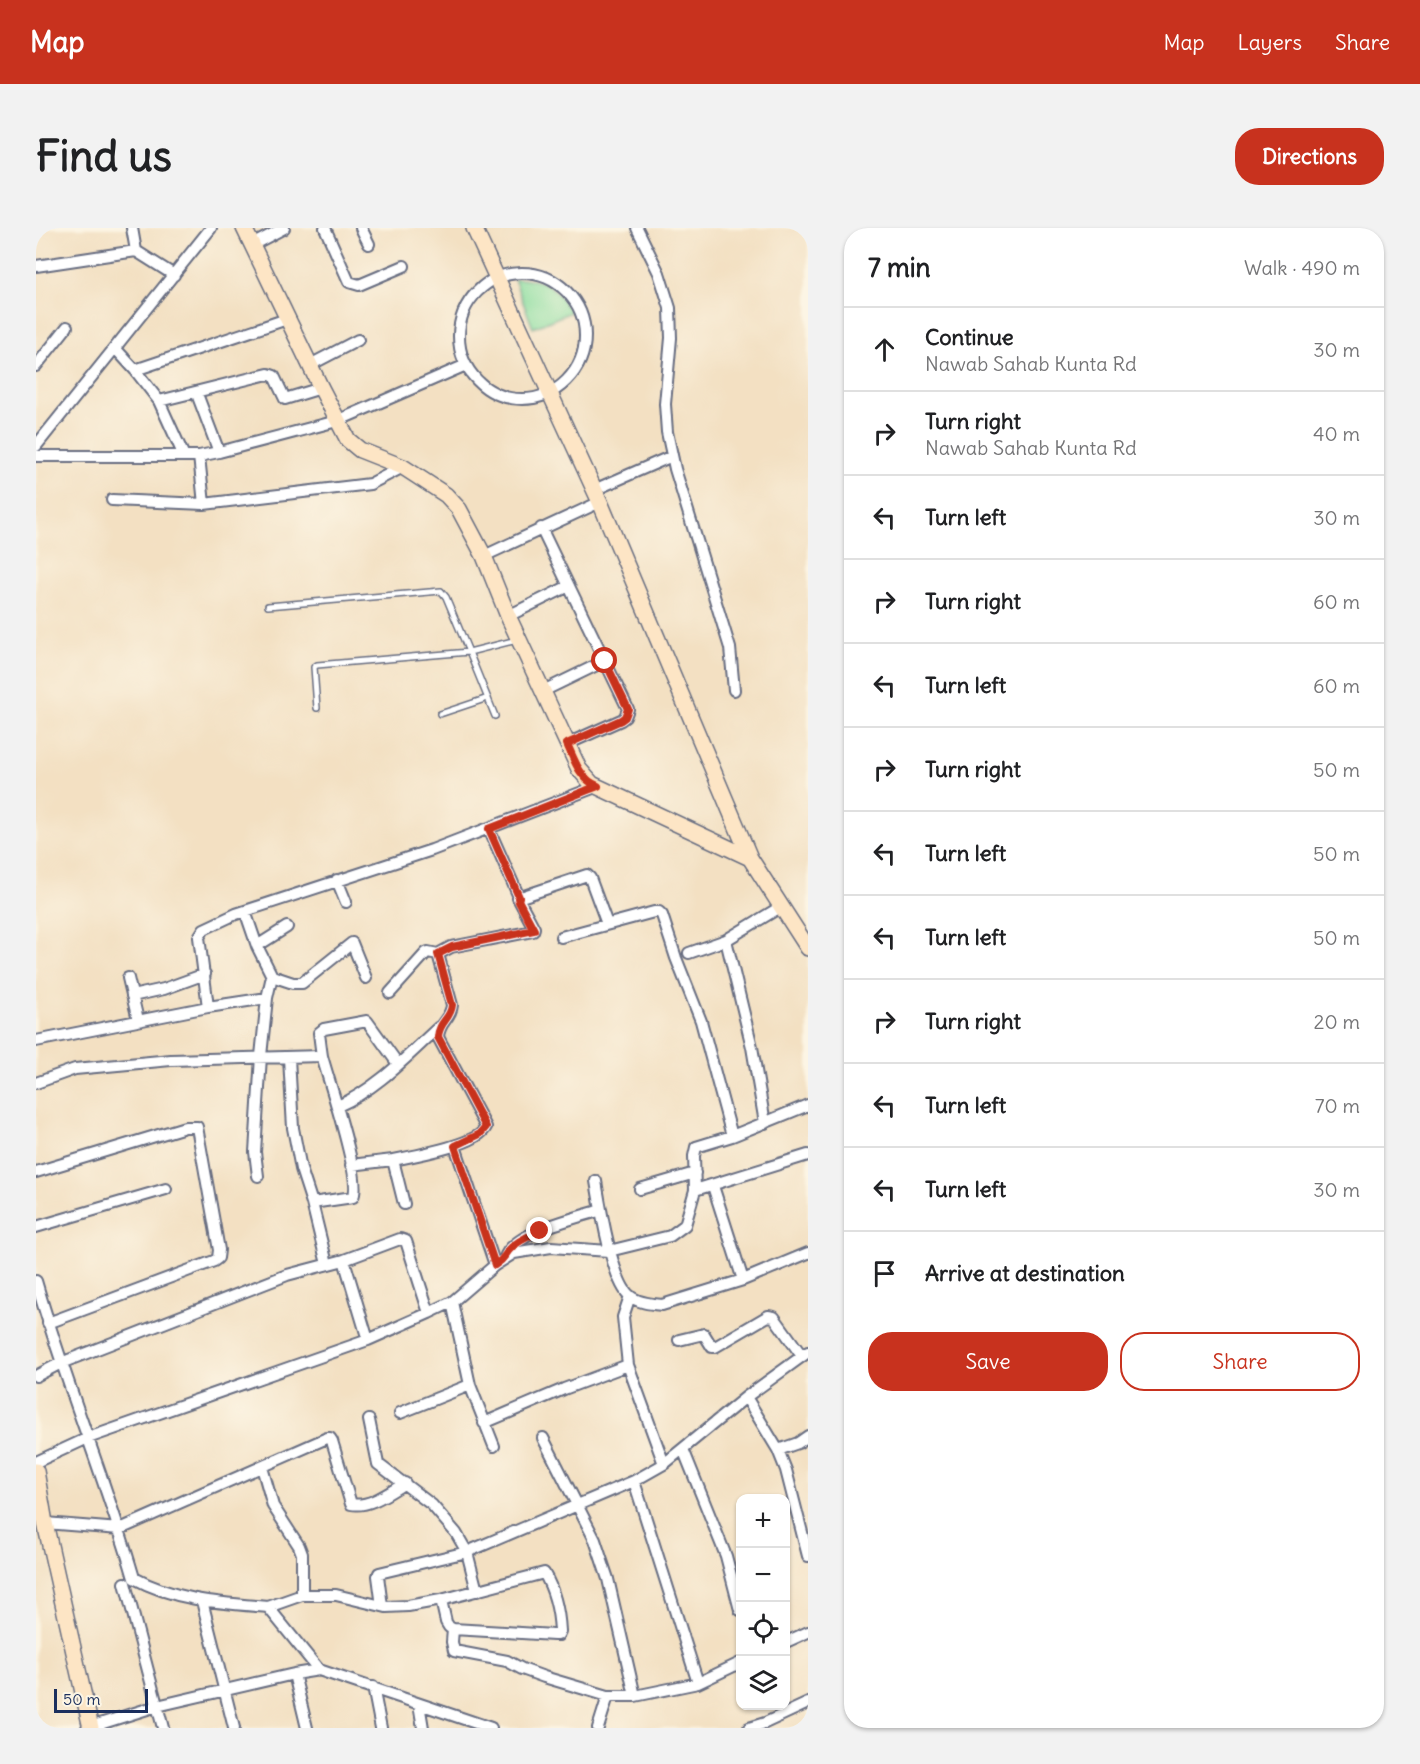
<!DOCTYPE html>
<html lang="en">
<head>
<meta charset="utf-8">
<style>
	:root { --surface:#fff; --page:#f2f2f2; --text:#202124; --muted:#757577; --line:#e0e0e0; --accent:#c8321e }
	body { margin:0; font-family:Delius,sans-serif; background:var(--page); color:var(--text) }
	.controls { position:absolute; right:18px; bottom:18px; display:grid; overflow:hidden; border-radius:12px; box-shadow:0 2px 4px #0004 }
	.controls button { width:54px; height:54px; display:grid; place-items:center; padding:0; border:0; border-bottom:2px solid var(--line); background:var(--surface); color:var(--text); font:30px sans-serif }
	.scale { position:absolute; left:18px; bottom:15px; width:94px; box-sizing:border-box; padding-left:6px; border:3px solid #1b2f5e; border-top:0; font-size:16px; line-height:21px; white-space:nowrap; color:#1b2f5e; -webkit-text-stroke:4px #fcf5e5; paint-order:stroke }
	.stop { position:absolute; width:18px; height:18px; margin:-14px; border:4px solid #c8321e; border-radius:50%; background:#fff }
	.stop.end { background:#c8321e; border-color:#fff; box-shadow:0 2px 6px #0008 }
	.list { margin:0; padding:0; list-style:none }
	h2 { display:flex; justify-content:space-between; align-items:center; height:78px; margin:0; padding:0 24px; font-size:26px }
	h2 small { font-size:20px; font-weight:400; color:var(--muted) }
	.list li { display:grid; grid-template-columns:39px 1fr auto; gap:18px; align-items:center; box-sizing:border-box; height:84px; padding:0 24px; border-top:2px solid var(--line) }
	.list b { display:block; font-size:22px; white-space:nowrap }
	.list p { margin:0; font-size:20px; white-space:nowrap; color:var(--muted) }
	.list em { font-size:20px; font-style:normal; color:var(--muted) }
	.actions { display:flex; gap:12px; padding:18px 24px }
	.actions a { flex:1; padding:14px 0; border:2px solid var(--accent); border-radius:24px; text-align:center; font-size:21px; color:var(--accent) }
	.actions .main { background:var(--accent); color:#fff }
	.icon { flex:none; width:33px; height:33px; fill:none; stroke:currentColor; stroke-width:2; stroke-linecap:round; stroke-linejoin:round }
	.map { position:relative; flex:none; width:772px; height:1500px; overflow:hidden; border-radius:24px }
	header { display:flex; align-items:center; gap:36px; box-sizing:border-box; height:84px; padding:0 30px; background:var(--accent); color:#fff }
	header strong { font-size:28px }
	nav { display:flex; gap:33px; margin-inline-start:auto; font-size:21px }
	.intro { display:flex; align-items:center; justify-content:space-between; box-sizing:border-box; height:144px; padding:0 36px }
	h1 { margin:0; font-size:42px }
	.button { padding:15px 27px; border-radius:24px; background:var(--accent); color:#fff; font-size:21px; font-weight:700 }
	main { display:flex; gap:36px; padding:0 36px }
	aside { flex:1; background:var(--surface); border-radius:24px; box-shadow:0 2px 4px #0004 }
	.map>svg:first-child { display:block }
</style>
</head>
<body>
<header>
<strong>Map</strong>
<nav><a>Map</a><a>Layers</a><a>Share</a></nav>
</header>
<div class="intro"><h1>Find us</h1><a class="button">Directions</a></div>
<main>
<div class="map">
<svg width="772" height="1500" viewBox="0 0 772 1500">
	<rect width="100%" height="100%" fill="#fcf5e5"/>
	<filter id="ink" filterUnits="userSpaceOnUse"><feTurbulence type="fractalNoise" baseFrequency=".0167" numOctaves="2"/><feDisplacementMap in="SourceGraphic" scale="12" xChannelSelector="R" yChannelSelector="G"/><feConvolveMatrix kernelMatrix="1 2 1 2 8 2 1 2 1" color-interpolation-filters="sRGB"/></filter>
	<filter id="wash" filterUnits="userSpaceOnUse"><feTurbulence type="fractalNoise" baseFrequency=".008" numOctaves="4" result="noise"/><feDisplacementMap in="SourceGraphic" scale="24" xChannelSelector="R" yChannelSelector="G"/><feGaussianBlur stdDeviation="1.35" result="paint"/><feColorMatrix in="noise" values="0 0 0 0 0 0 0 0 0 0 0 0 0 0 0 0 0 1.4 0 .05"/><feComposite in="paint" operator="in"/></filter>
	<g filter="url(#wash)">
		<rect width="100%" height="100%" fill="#f3e0c2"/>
		<path fill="#89dd9e" stroke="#52867e" stroke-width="1.5" d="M478,51C511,50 518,58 535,84L497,100Z"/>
	</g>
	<g filter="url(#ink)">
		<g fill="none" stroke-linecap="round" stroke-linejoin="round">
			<defs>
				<path id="lane" d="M232,378L405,363L410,369L433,424L481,412
					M281,480L278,439L281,437L433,424L459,488
					M404,486L452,470"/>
				<path id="street" d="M96,0L100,23
					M289,0L313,54L323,57L368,38
					M325,0L333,16
					M601,0L623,45L634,80L635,110L629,176L631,204L639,241L694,420L698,462
					M216,17L248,0
					M0,38L100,23L138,47
					M423 108a63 63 0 1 1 126 0a63 63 0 1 1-126 0Z
					M79,120L99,142L123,173L148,228
					M274,137L322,112
					M0,138L31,99
					M99,142L251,91
					M161,166L183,224
					M123,173L232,146L238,148L249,171L285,160
					M0,218L175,0
					M0,228H163L183,224L301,193L430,137
					M163,228L168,276
					M558,262L636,228
					M76,272L168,276L334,256L367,239
					M505,300L592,481L589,489L585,492L531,516
					M448,328L564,274
					M472,388L533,358
					M507,463L569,433
					M453,601L483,669
					M301,652L310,674
					M209,683L221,718L236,748L231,770L225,828L219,924L222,948
					M525,709L618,684H623L626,687L640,730L665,793L696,908
					M221,718L251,699
					M653,725L690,712
					M236,748L257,755H266L316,715L330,750
					M92,750L102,792
					M354,765L390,725L392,724L402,726
					M96,768L128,761L169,746
					M172,779L163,709L168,701L200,686L396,622L562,558
					M0,813L172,779L231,770
					M253,830L257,900L265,941L276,975L291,1036
					M0,855L39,841L135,832L286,828
					M302,878C341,861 372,827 403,799
					M729,895L716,819L690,712L746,678
					M419,918L459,1037
					M315,937L357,932
					M0,944L149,899H161L183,1022L182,1030L178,1033L12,1095
					M560,953C564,977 576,1054 594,1068C602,1075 616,1076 626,1077L707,1052L772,1025
					M677,958L707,1052
					M604,961L659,945
					M659,962L772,927
					M276,975L317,969C327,954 292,851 286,828C285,821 284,813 283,805L288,801L331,793L362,836
					M368,976L357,932C377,928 442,917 450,899L402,809C403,793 415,791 416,777L402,726L415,719L497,703L498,700L482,670L551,647L554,650L571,696
					M0,999L130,961
					M470,1027C481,1003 541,990 565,982
					M308,1032L332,1112
					M0,1053C29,1154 69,1250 98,1350C140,1373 186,1375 232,1379L283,1442
					M594,1068L587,1089L592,1137L628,1236
					M643,1112L668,1106L676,1119H679L732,1088L738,1089L766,1128
					M0,1148L25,1135L251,1047L308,1032L364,1011L370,1013L393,1085
					M434,1157L458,1218
					M710,1169L742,1222L750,1242L772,1328
					M364,1185L434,1157L416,1074
					M333,1192L342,1236L396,1277L420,1305L431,1324L441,1363
					M448,1195L528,1161L592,1137
					M507,1210L559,1312L572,1351L599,1468
					M647,1221L690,1328L704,1382
					M742,1222L762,1215L772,1208
					M0,1234L52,1210L332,1112L393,1085L416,1074L459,1037L478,1025L515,1019L573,1023L634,1008L649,997L659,962L658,928L660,919L696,908L772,877
					M226,1239L237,1278L263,1318L266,1326V1367
					M598,1253L662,1455
					M9,1295L84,1301L291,1210H294L296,1213L315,1276C333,1280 354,1264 369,1255
					M89,1355L127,1500
					M166,1373L198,1500
					M346,1378L342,1348L343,1345L431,1324L598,1253L628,1236L710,1169L772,1124
					M232,1379L266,1367H300L350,1379L372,1378L405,1372L508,1345C518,1362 523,1384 524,1403L522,1407H518L417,1401L413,1399L410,1394L405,1372
					M417,1401L416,1414L418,1423L471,1433L486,1441L508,1449L572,1468H599L662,1455L704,1435
					M750,1414L772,1404
					M258,1446L271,1500
					M337,1459L345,1500
					M383,1476L387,1500
					M51,1500L121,1478L258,1446L283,1442L455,1500
					M562,1500L572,1468
					M713,1500L729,1495L772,1475"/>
				<path id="secondary" d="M208,0L285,160L312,212L324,222L367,239L410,267L423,281L448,328L472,388L543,541L556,556L714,630
					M438,0L564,274L714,630L772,720
					M0,1243L9,1295L55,1500"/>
			</defs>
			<use href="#lane" stroke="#676d81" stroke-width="8"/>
			<use href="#street" stroke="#676d81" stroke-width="14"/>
			<use href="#secondary" stroke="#676d81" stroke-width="18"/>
			<use href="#lane" stroke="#fff" stroke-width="5"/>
			<use href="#street" stroke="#fff" stroke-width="10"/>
			<use href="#secondary" stroke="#fde5c5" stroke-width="15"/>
		</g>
	</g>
	<g fill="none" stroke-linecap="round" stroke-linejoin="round" filter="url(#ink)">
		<path stroke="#c8321e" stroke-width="8" d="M504,1003C494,1008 484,1011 476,1019C468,1026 470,1030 459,1037L419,918L444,906L450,899L402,809C403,793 415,791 416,777L402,726L416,719L498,702L483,674L482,670L483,669L453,601L562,558C544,552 538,531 531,516L585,492L589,489L592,481L569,433"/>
	</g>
</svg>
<div class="controls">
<button>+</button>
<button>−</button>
<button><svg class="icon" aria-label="locate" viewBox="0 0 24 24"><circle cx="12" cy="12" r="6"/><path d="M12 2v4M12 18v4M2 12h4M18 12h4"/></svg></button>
<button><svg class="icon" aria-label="layers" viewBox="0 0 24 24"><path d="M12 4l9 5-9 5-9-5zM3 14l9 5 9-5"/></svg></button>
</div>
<div class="scale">50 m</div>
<div class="stop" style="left:569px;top:433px"></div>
<div class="stop end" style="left:504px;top:1003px"></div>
</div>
<aside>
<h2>7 min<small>Walk · 490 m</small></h2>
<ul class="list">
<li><svg class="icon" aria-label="ahead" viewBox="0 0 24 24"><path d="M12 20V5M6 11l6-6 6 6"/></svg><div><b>Continue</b><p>Nawab Sahab Kunta Rd</p></div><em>30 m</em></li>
<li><svg class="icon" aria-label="right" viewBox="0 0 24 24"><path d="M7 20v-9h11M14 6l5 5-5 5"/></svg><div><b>Turn right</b><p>Nawab Sahab Kunta Rd</p></div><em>40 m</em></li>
<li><svg class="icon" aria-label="left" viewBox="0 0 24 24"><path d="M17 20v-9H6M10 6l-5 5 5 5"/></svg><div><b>Turn left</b></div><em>30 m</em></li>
<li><svg class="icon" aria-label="right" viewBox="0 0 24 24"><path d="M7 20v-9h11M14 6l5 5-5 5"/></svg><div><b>Turn right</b></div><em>60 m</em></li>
<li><svg class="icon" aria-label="left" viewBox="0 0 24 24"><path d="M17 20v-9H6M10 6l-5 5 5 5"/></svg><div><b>Turn left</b></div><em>60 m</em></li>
<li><svg class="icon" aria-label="right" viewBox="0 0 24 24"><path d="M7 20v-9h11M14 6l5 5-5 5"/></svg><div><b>Turn right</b></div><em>50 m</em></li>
<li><svg class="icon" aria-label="left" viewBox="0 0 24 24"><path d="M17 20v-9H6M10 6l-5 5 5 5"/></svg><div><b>Turn left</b></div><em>50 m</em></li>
<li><svg class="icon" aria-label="left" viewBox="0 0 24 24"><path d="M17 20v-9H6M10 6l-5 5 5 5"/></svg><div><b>Turn left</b></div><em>50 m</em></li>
<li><svg class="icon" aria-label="right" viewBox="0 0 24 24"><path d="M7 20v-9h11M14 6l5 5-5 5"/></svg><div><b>Turn right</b></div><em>20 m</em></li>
<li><svg class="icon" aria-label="left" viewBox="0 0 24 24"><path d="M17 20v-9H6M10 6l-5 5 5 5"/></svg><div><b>Turn left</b></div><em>70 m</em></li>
<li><svg class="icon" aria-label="left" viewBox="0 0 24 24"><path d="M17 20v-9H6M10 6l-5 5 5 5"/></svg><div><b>Turn left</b></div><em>30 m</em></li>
<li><svg class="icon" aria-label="arrive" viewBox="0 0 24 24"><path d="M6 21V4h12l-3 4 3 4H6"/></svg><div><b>Arrive at destination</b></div></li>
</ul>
<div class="actions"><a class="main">Save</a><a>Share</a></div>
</aside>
</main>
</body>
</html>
